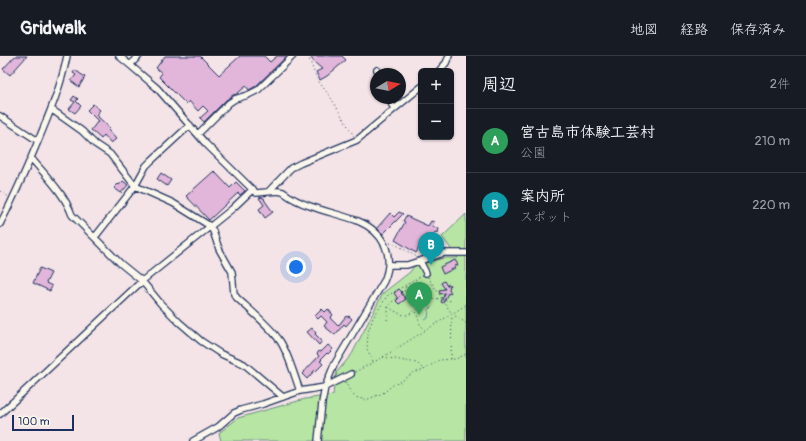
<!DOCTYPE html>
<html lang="ja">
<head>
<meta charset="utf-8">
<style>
	:root { --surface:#171b24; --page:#242831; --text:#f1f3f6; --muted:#9ea1a6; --line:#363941; --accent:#919bb2 }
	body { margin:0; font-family:Pangolin,"Klee One",sans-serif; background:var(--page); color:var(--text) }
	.controls { position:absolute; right:12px; top:12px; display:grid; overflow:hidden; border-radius:6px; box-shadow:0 1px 3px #0004 }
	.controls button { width:36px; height:36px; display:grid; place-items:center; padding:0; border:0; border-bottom:1px solid var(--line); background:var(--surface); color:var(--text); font:20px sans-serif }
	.compass { position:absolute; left:370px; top:12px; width:36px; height:36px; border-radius:50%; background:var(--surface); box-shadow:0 1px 3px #0004; rotate:80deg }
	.scale { position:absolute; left:12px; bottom:10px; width:62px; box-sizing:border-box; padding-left:4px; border:2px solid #1b2f5e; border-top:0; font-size:11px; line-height:14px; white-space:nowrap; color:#1b2f5e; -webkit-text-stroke:3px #fbf7ec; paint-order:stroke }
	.you { position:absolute; left:296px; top:211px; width:14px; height:14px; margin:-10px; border:3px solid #fff; border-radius:50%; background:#1a73e8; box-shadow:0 0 0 6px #1a73e833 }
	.badge { display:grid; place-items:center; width:26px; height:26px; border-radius:50%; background:var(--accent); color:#fff; font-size:13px; font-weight:700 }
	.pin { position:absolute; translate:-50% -33px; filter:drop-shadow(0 1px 2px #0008) }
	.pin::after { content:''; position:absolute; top:21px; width:14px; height:12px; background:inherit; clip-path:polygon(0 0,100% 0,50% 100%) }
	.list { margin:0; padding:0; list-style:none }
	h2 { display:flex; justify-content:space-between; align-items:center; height:52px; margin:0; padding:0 16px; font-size:17px }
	h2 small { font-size:13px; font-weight:400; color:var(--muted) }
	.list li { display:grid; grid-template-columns:26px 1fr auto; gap:12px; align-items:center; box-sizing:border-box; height:64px; padding:0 16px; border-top:1px solid var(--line) }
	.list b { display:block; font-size:15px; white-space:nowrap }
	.list p { margin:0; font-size:13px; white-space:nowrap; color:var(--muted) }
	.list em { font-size:13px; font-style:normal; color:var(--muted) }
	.map { position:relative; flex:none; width:466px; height:385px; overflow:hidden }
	header { display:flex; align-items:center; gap:24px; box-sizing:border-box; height:56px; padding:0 20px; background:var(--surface); border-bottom:1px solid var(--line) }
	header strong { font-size:19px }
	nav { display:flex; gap:22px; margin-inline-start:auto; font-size:14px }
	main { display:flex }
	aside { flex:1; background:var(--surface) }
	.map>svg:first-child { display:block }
</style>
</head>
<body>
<header>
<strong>Gridwalk</strong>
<nav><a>地図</a><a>経路</a><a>保存済み</a></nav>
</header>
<main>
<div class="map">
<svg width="466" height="385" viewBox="0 0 466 385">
	<rect width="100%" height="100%" fill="#f4e4e7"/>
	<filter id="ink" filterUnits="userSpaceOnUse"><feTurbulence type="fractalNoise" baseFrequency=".025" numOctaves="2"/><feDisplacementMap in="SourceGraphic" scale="8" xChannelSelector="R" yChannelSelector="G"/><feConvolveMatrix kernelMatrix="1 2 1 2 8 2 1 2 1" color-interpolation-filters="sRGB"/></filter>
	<g filter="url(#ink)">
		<path fill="#b7e5a3" stroke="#698a80" d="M466,158V385H221L219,377L238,362L305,343L333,339L335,321L337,319L336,317L352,298L383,237L410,216L414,210L444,202H458L442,181Z"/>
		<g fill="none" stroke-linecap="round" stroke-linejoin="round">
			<path stroke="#5790a7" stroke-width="1" d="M425,264L428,262L429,254L431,251"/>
		</g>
		<path fill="#e2b6da" stroke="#1b2f5e" d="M15,0H27L10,19L3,13Z
			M165,0H200L219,19L240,0H264L270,6L277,0H287L256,30L249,34L246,30L237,38L233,39L226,44L204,66L200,62L208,55L203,50L198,55L189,45L186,48L159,21L162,17L156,12Z
			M310,0H342L346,4L327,20L320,24L316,16L322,13L314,6Z
			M75,14L85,21L79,31L71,25L76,19L73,17Z
			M74,40L78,43L76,45L81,50L75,57L69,53L75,46L71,44Z
			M93,48L100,54L96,59L110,72L108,74L116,83L111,87L104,79L101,83L91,74L98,65L87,54Z
			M214,115L230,132L236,126L245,135L240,139L238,137L209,164L186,140Z
			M161,117L171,124L167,130L157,123Z
			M123,125L128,129L121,137L114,132L118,128L119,129Z
			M262,141L263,142H264L265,145L273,156L265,162L259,153L264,149L259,142Z
			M399,156L403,158L383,178L377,172L390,157L394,161Z
			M406,160L428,170L431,165L434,166L432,170L439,173L438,177L435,176L432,182L426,179L416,197L395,184L405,166L403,165Z
			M455,204L458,209L455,210V212L443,218L440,211Z
			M40,212L51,217L46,227L52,230L50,235L33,227Z
			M444,225L447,230L448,228L450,229L449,233L451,237L449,238L448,237L443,247L441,246L445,237L440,238L439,234L445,233L441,227Z
			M399,233L402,236L401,237L406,243L399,248L396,245L398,243L394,237Z
			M322,253L325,256L328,253L333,259L330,262L338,270L346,260L347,261L349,260L352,263L346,270L344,268L335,279L324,270L327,266L321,260L318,263L315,260Z
			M312,272L316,277L315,278L322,285L319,289L307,276Z
			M328,289L333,293L328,298L327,297L321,303L322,304L320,305L323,308L316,315L315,314L307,323L302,318L319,300L317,298L319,295L321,296Z"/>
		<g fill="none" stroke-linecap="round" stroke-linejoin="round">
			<defs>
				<path id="minor" d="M119,0L130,9L157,32L206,88L256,137L278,135L283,136C291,142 301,147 310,150C326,156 342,159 358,165C384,176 395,199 384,225L334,309L325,331L322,347L318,385
					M130,9L139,0
					M377,14L380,18
					M439,15L446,7L449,0
					M390,42L391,47L394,53
					M51,53L82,75L95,88L110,98L135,130L173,147L210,170L213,175L219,193L232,216L234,238L237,242C250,254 270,270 280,285C289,299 294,319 300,335
					M0,60L38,85
					M198,78L229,47L235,43L248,39L258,34L293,0
					M31,102C46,120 64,137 72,159L121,208L142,225L161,248L179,266L201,285L221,298L244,308L283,341
					M269,135L291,112L301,107L357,84L421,31
					M0,168C14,142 25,116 36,90C48,61 61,31 67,0
					M95,181L135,130L146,110L151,105L190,69
					M420,205L426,217
					M389,209H407L444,197H466
					M0,358L142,225L232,153L253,133
					M193,385L218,371L234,357L241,354L263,348L300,335L325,331L351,318"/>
			</defs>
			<use href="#minor" stroke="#1b2f5e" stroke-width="8"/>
			<path stroke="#1b2f5e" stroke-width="1" stroke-dasharray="1 3" stroke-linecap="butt" d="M308,0L314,16L319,26L331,42L354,80
				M0,135L9,141
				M390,187L395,188L417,201
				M428,221L452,258L466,267
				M428,244L425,235L426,230L431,227
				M388,251C405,261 406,263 422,249C424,247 427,245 430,244C436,241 446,244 452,245
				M416,256L420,268L425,274
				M387,264L388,260V251L392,246L404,237L406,229
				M383,301L417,307L424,314
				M451,303L452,259
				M373,305L367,293L368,276L373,262L387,240L423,219
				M355,316L383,301L466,249
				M345,326L350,335L355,341L366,344L383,337L393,329L402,325L413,317L424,314L439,304L456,303L466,298"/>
			<use href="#minor" stroke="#fbf7ec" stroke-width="5.5"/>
		</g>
	</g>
</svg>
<div class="controls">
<button>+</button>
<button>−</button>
</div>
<svg class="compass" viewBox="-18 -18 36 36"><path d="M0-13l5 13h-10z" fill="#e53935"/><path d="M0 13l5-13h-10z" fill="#9ea1a6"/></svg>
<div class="scale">100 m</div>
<div class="you"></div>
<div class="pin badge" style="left:419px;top:259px;background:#2e9e5b">A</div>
<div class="pin badge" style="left:431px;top:209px;background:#0f9aa8">B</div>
</div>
<aside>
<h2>周辺<small>2件</small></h2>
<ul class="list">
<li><span class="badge" style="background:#2e9e5b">A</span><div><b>宮古島市体験工芸村</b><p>公園</p></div><em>210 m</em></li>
<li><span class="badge" style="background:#0f9aa8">B</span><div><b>案内所</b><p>スポット</p></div><em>220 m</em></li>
</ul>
</aside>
</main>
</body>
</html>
